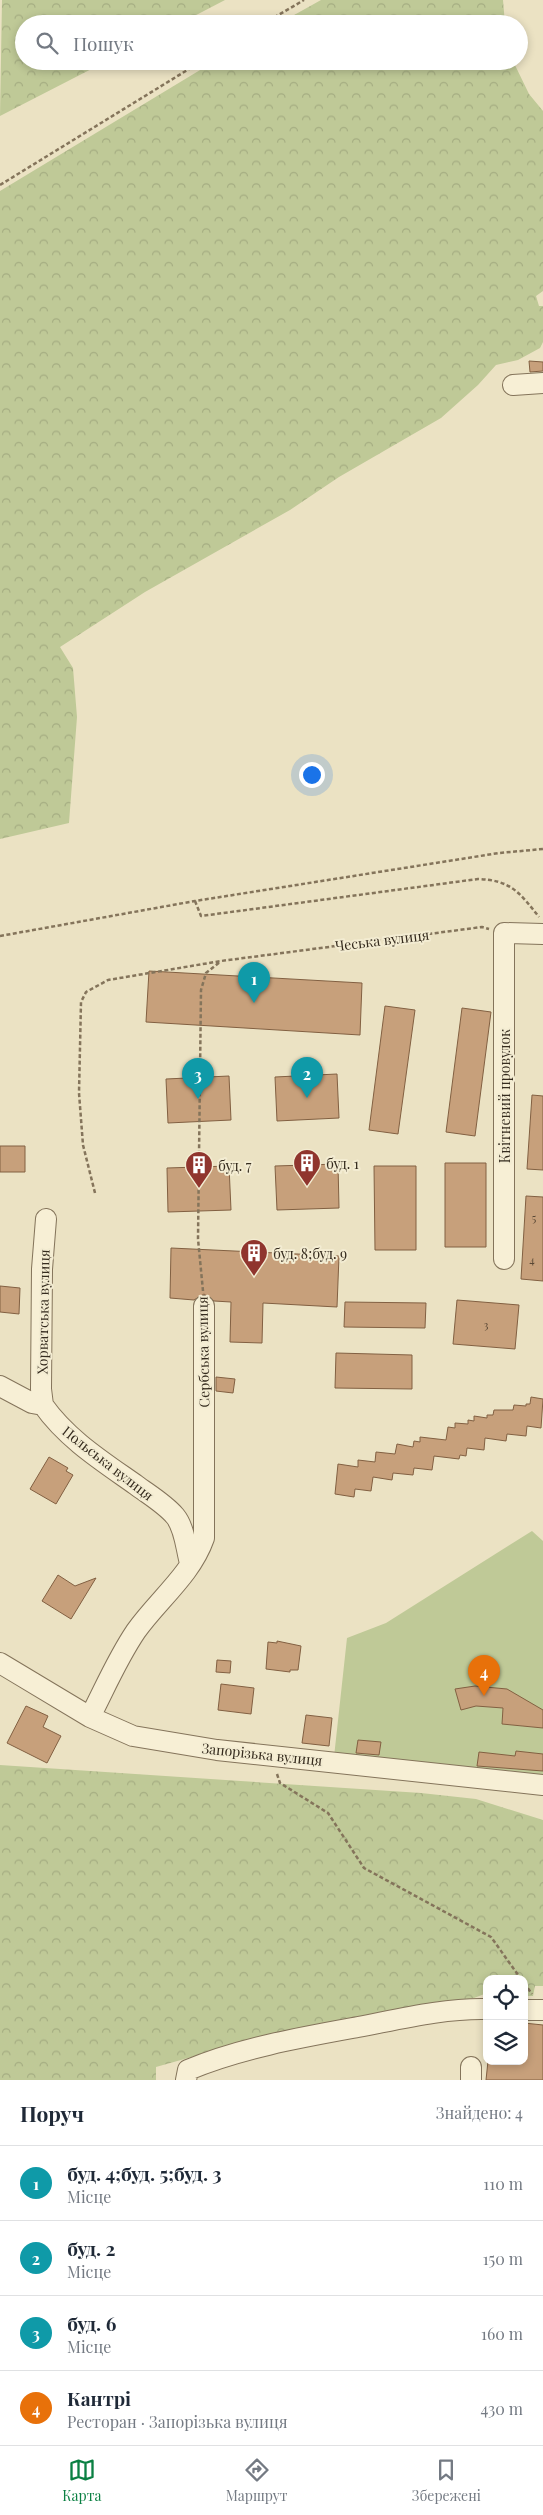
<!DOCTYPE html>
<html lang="uk">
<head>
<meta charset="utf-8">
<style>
	:root { --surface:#fff; --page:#f2f2f3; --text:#1f2937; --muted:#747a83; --line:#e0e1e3; --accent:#0b8043 }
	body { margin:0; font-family:"Playfair Display",serif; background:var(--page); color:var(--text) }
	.controls { position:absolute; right:15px; bottom:15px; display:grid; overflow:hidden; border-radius:10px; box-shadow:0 2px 8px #0003 }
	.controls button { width:45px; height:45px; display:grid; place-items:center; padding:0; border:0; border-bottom:1px solid var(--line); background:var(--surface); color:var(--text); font:25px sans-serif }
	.you { position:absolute; left:311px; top:774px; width:18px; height:18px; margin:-12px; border:4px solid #fff; border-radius:50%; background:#1a73e8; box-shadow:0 0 0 8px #1a73e833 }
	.badge { display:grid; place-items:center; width:32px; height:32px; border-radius:50%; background:var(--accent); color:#fff; font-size:16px; font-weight:700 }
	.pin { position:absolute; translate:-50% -41px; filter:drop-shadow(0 1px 2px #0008) }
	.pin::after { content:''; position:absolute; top:26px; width:18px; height:15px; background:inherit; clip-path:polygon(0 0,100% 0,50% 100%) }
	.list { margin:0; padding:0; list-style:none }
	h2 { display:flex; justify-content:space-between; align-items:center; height:65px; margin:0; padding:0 20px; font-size:21px }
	h2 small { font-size:16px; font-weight:400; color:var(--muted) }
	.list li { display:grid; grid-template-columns:32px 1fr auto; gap:15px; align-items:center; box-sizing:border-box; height:75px; padding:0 20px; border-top:1px solid var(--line) }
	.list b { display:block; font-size:19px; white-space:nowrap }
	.list p { margin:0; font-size:16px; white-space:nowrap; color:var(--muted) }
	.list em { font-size:16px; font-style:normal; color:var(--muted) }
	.icon { flex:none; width:28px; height:28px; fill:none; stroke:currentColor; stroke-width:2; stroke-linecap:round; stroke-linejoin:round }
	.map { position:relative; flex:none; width:543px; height:2080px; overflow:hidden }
	.search { position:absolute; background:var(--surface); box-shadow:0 2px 8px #0003; left:15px; right:15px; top:15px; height:55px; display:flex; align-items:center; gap:12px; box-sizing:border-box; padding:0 18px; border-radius:28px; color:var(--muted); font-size:19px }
	.sheet { height:365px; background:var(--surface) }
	nav { display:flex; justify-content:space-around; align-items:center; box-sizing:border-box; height:70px; border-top:1px solid var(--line); background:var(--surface); font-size:14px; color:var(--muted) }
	nav a { display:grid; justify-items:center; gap:2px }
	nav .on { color:var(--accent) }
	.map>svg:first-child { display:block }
</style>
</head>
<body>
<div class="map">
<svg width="543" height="2080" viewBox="0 0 543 2080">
	<defs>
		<pattern id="forest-crowns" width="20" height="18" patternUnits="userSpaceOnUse" patternTransform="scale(1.25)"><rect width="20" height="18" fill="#bfc997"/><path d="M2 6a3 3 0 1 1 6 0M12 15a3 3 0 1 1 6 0" fill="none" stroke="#a5ad82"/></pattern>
	</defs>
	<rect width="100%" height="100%" fill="#ebe2c3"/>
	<path fill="#bfc997" d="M532,1531L543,1541V1779L334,1757L347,1638L386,1623Z"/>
	<path fill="url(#forest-crowns)" d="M2,0H225L179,24H24V61H107L0,116Z
		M321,0H503L505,24H278Z
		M215,61H513L529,94L543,111V291L536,296L539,306H543V342L540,348L518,360L496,365L478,385L441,418L339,477L290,510L145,592L60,647L73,668L77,717L69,823L0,839V191Z
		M0,1765L421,1793L476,1799L543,1820V1986H535L533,1996H524V1979H487V1993L474,1998L227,2047L156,2067V2080H0Z"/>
	<path fill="#c7a07b" stroke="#826042" d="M529,361L543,362V371L530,372Z
		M149,971L362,983L360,1035L146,1022Z
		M385,1006L415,1010L398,1134L369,1130Z
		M462,1008L491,1012L475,1136L446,1132Z
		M337,1074L339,1118L277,1121L275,1077Z
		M229,1076L231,1120L168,1123L166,1079Z
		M532,1095L543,1096V1170L527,1169Z
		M0,1146H25V1172H0Z
		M445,1163H486V1247H445Z
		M338,1164L339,1208L277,1210L275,1166Z
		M229,1166L231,1210L168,1212L167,1168Z
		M374,1166H416V1250H375Z
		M526,1196L543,1197V1281L521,1279Z
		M171,1248L339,1256L337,1307L263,1303L262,1343L230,1342L231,1302L214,1301L204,1294L194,1300L170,1298Z
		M0,1286L20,1288L19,1314L0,1312Z
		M457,1300L519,1305L515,1349L453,1344Z
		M345,1302L426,1303L425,1328L344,1327Z
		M336,1353L412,1355V1389L335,1388Z
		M216,1377L235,1379L233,1393L216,1391Z
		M531,1397L543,1399L541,1428L527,1426L526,1436L507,1434L506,1441L485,1438L484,1450L467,1448L466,1456L460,1455L459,1459L434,1456L432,1470L414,1468L413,1475L393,1473L392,1480L373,1477L371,1491L355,1489L354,1497L335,1494L338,1464L358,1467V1460L375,1462L376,1452L395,1454L397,1444L413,1447L414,1441L420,1442V1437L446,1440L448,1427L455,1428V1423L468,1424V1420L474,1421V1416L487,1418V1415H493L494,1410H513L514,1405L526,1406V1404H530Z
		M49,1457L68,1468L66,1471L73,1475L56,1504L30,1489Z
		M58,1575L75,1586L96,1578L71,1619L42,1601Z
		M277,1641L301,1646L298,1670H290V1672L266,1669L268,1642L277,1643Z
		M217,1660L231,1661L230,1673L216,1672Z
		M221,1684L254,1688L251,1714L218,1710Z
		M475,1686L507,1689L543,1710V1728L502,1724L503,1708L476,1706L461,1710L455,1689Z
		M26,1706L48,1716L43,1727L61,1736L47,1763L7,1743Z
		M306,1715L332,1718L329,1746L302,1743Z
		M358,1740L381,1742L379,1755L356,1753Z
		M516,1751L543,1754V1771L477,1766L479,1752L515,1756Z
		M524,2023L543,2025V2080H486L488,2061H524Z"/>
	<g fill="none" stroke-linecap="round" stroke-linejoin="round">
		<defs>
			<path id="minor" d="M513,385L543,383
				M504,1259V933L543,934
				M0,1386L32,1403L43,1405C67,1439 102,1461 136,1485C148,1494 165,1504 175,1516C185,1528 186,1549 190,1563
				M43,1405L41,1389L42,1269L46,1219
				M0,1663L90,1717L133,1736L217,1750L543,1785
				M90,1717C105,1688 117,1659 136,1631C158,1600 191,1575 204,1538V1306
				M524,2010H543
				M471,2067V2080
				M186,2080L188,2070C240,2048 303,2037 358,2027C400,2019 444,2008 487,2009"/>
		</defs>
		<use href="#minor" stroke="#84745b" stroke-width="22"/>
		<path stroke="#84745b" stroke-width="2.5" stroke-dasharray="4 2.5" stroke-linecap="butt" d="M263,24L304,0
			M0,185L202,61
			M195,901L201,916L478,879C511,880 520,893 539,917
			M0,936L195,901L499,853L543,849
			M95,1193L83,1145L79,1093L81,1002L86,992L108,980L221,961L482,927L489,929
			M203,1291L198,1239L201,990L206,973L220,962
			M277,1774L280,1783L328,1813L364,1868L491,1937L521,1979
			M524,1983L532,1994"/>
		<use href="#minor" stroke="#f7efd5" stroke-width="20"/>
	</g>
	<defs>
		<symbol id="building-pin" viewBox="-11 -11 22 30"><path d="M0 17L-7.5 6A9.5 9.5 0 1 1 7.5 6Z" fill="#90352e" stroke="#f3ecd2"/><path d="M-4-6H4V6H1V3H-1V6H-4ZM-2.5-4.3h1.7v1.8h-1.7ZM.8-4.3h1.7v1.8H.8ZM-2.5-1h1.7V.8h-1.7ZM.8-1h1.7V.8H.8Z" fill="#fff"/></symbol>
	</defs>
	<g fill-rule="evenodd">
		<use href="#building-pin" x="291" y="1147" width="32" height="43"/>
		<use href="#building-pin" x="183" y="1149" width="32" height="43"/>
		<use href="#building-pin" x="238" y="1237" width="32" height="43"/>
	</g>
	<g text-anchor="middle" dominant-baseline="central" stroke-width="4" stroke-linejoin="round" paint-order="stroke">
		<g font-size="11" fill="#5a4835">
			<text x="534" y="1217">5</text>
			<text x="532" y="1259">4</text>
			<text x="486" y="1324">3</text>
		</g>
		<g font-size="14" fill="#352b1e" stroke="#f3ecd2">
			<text transform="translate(382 940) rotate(-7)">Чеська вулиця</text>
			<text transform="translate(504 1096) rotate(-90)">Квітневий провулок</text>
			<text transform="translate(43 1312) rotate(-89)">Хорватська вулиця</text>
			<text transform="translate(203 1352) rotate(-91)">Сербська вулиця</text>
			<text transform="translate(108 1463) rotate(38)">Польська вулиця</text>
			<text transform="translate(262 1754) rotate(6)">Запорізька вулиця</text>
		</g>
		<g font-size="14" fill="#352b1e" stroke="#f3ecd2" text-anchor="start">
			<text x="326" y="1163">буд. 1</text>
			<text x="218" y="1165">буд. 7</text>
			<text x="273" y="1253">буд. 8;буд. 9</text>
		</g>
	</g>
</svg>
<div class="controls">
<button><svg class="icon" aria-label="locate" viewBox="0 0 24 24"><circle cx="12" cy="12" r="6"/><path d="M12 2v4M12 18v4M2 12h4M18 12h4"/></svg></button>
<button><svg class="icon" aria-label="layers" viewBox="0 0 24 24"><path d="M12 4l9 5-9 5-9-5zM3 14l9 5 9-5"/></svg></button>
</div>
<div class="you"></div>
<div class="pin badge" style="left:254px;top:1003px;background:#0f9aa8">1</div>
<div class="pin badge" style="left:307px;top:1098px;background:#0f9aa8">2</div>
<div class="pin badge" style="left:198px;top:1099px;background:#0f9aa8">3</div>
<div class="pin badge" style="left:484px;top:1696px;background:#e8710a">4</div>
<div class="search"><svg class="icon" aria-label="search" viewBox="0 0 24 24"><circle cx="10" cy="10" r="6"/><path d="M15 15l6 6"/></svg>Пошук</div>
</div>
<section class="sheet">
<h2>Поруч<small>Знайдено: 4</small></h2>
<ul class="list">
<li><span class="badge" style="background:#0f9aa8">1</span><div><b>буд. 4;буд. 5;буд. 3</b><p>Місце</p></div><em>110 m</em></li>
<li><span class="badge" style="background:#0f9aa8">2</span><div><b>буд. 2</b><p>Місце</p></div><em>150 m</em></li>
<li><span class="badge" style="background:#0f9aa8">3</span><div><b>буд. 6</b><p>Місце</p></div><em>160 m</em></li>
<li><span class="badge" style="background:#e8710a">4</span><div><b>Кантрі</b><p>Ресторан · Запорізька вулиця</p></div><em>430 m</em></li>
</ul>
</section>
<nav>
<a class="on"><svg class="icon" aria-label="map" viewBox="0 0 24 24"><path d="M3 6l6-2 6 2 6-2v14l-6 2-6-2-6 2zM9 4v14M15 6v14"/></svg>Карта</a>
<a><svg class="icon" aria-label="directions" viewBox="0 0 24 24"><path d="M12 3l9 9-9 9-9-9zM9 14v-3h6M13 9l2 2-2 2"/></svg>Маршрут</a>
<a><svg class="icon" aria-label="saved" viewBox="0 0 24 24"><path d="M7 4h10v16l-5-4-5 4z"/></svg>Збережені</a>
</nav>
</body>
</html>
